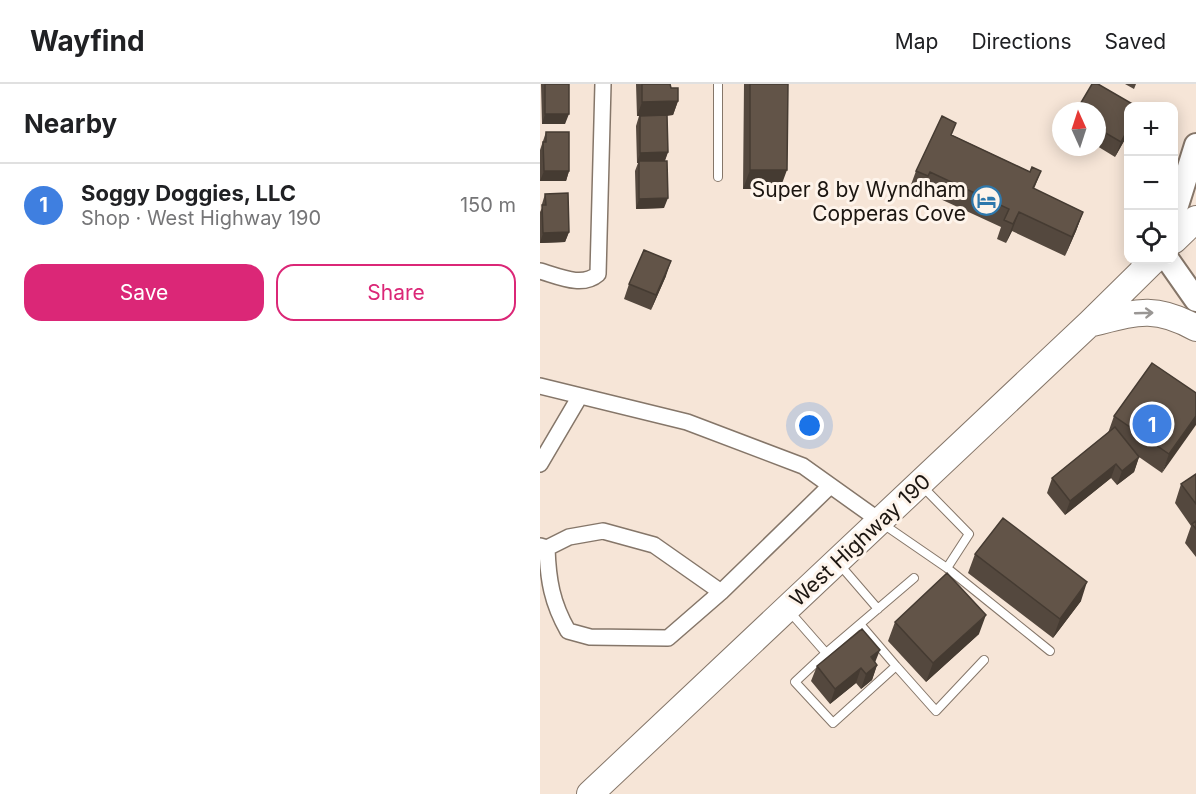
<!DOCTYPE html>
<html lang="en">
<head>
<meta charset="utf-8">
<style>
	:root { --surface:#fff; --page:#f2f2f2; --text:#202124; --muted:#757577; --line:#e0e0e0; --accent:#db2777 }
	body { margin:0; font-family:Inter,sans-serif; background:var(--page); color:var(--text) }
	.controls { position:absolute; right:18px; top:18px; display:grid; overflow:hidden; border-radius:12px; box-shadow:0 3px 15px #0003 }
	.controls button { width:54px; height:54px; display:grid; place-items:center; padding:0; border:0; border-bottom:2px solid var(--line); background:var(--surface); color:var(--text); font:30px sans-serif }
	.compass { position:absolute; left:512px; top:18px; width:54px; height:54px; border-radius:50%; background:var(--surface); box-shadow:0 3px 15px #0003; rotate:357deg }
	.you { position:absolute; left:270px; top:342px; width:21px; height:21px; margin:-15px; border:4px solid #fff; border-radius:50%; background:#1a73e8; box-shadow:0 0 0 9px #1a73e833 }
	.badge { display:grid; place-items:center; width:39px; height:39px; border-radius:50%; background:var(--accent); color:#fff; font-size:20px; font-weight:700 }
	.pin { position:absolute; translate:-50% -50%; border:3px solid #fff; box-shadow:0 2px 6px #0006 }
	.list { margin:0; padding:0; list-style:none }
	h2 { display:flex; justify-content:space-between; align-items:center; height:78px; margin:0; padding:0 24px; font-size:26px }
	h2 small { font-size:20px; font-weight:400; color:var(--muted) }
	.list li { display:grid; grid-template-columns:39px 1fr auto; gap:18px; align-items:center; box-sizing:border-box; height:84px; padding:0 24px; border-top:2px solid var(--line) }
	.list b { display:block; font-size:22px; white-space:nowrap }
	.list p { margin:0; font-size:20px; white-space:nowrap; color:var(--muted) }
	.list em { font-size:20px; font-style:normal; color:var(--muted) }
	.actions { display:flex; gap:12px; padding:18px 24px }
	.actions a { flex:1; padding:14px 0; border:2px solid var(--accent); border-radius:18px; text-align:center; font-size:21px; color:var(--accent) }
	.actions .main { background:var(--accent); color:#fff }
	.icon { flex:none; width:33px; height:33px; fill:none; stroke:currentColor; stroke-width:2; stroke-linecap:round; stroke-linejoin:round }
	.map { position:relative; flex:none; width:656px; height:710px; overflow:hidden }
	header { display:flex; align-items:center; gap:36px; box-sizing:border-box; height:84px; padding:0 30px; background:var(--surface); border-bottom:2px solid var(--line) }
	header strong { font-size:28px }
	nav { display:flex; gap:33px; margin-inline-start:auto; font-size:21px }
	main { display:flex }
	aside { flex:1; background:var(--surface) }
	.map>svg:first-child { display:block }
</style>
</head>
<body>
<header>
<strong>Wayfind</strong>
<nav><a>Map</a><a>Directions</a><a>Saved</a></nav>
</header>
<main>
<aside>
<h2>Nearby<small></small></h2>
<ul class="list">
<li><span class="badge" style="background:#3f7fe0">1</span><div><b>Soggy Doggies, LLC</b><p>Shop · West Highway 190</p></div><em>150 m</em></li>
</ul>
<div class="actions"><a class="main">Save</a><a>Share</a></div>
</aside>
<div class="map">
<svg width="656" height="710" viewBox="0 0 656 710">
	<rect width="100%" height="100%" fill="#f6e5d7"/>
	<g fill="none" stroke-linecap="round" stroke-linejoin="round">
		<defs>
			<path id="lane" d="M178,93V0
				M383,403L429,450L407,484L510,567
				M343,440L407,484
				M300,481L338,525
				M250,528L286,569L255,598L293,639L356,582L320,540L286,569
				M320,540L374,494
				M356,582L396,627L444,576"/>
			<path id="street" d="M0,187C18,192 42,204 58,190L63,0
				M0,302L147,338L263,382L340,437
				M0,380L40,312
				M0,462L7,464L29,453L63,447L114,461L181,508
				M7,464C8,496 12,519 28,547L50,553L128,554L181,508L290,402"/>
			<path id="secondary" d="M634,131L656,61
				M628,176L656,216"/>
			<path id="primary" d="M634,156L656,135
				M553,239C596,228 615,221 656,244
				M50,710L550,239L614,176"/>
		</defs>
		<use href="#lane" stroke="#857669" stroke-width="10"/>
		<use href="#street" stroke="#857669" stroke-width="18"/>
		<use href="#secondary" stroke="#857669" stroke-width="26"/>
		<use href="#primary" stroke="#857669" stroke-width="28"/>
		<use href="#lane" stroke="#fff" stroke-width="8"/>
		<use href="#street" stroke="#fff" stroke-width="15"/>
		<use href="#secondary" stroke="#fff" stroke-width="22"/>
		<use href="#primary" stroke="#fff" stroke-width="26"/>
	</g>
	<path fill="#54483e" d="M1,0H29L25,40H2Z
		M96,0H130L131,4L138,17L133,31L127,32L128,68L125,77L124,124L96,125L95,87L98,79H97L96,42L99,32H97Z
		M204,0H248L240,105H203Z
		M585,0H596L594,5Z
		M557,27L588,50L575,73L557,62Z
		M6,48L29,87L26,97H0V66Z
		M412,51L490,88L501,87L494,105L543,128L536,147L525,172L472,147L466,159L457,155L461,143L383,107L381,111L369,106L376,87Z
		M5,110L29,148L25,158L0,159V128L2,124V120Z
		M126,192L111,226L84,215L89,200Z
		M656,309L622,389L599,373L594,388L577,401L571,394L525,431L507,409L512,394L568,349L574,332Z
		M656,390V473L645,459L651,442L635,419L641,400Z
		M435,470L541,517L513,554L428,489Z
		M355,538L439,550L386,598L348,557Z
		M335,579L337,581L332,596L321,605L316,599L290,620L271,597L277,582Z"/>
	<path fill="#453b32" d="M138,17L133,31L97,32L102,18Z
		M5,30H29L25,40H2Z
		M588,45V50L575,73L581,58Z
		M128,68L124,78L97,79L100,69Z
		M210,86H247L240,105H203Z
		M4,87H29L26,97H0Z
		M128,114L124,124L96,125L99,115Z
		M479,128L472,147L466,159L473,140Z
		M543,128L536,147L525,172L532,153Z
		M29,148L25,158L0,159L3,149Z
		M131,177L126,192L111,226L116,211Z
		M656,332V341L622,389L629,370Z
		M599,373L594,388L577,401L582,387Z
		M576,380L571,394L525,431L530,417Z
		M547,498L541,517L513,554L520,535Z
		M446,531L439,550L386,598L393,579Z
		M340,566L334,581L331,573Z
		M337,581L332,596L321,605L326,590Z
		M321,584L316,599L290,620L295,605Z"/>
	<path fill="#625448" stroke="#453b32" stroke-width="1.5" d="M5,0H29V30H5Z
		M102,0H130L131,4H138V17L102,18Z
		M210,0H248L247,86H210Z
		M552,0H558L596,22H588V45L581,58L557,44V27H536Z
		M127,31L128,68L100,69V32Z
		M402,32L416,39L411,51L490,88L492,83L501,87L493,104L543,128L532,153L479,128L473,140L464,136L469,125L390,88L388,92L376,87Z
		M6,48H29V87H4L3,58H6Z
		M99,77H127L128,114L99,115Z
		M28,109L29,148L3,149L2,121H6L5,110Z
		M104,166L131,177L116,211L89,200Z
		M612,279L656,309V332L629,370L574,332Z
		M575,343L599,373L582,387L576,380L530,417L512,394Z
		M656,390V420L641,400Z
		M463,434L547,498L520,535L435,470Z
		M656,437V445L652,440Z
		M407,489L446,531L393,579L355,538Z
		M322,545L340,566L331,573L337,581L326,590L321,584L295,605L277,582Z"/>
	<defs><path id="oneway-shaft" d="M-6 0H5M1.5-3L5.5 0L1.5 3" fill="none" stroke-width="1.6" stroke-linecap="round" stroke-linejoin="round" transform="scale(1.5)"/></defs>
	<use stroke="#999694" href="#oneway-shaft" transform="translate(604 229) rotate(-2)"/>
	<defs>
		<symbol id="hotel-ring" viewBox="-11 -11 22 22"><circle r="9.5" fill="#fef4eb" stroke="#2e78ac" stroke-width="1.5"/><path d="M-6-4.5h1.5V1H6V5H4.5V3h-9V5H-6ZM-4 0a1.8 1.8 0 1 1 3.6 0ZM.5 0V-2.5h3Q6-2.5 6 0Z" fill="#2e78ac"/></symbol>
	</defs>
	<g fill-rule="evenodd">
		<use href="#hotel-ring" x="430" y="100" width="33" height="33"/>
	</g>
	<g text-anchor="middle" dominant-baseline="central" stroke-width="6" stroke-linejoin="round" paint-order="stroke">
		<g font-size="21" fill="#1c1611" stroke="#fef4eb" text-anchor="end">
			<text x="426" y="105">Super 8 by Wyndham<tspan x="426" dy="24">Copperas Cove</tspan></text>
		</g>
		<g font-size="21" fill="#1c1611" stroke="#fef4eb">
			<text transform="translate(320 456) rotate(-43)">West Highway 190</text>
		</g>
	</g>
</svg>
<div class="controls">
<button>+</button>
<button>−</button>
<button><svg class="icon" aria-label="locate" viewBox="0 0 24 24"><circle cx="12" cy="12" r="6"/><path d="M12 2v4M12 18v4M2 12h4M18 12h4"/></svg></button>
</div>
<svg class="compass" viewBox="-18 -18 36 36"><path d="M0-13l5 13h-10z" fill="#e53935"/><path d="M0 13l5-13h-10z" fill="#757577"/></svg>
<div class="you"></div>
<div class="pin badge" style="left:612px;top:340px;background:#3f7fe0">1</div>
</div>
</main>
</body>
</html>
